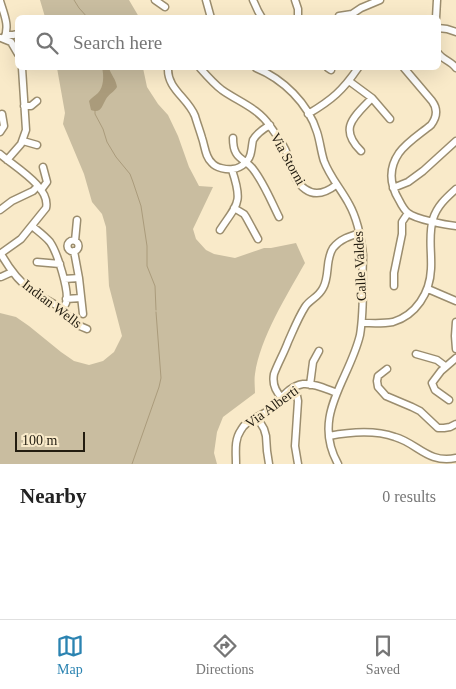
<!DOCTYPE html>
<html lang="en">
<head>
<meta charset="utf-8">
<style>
	:root { --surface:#fff; --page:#f6f6f6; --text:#222; --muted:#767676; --line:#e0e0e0; --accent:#2b83b1 }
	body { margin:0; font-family:"Times New Roman",serif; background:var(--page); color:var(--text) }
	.scale { position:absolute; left:15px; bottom:12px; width:70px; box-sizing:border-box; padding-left:5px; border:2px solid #221c10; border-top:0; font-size:14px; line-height:18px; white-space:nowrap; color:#221c10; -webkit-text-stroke:4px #f9eac9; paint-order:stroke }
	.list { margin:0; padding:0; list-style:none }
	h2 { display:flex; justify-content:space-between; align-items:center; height:65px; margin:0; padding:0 20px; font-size:21px }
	h2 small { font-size:16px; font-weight:400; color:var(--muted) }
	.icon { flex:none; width:28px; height:28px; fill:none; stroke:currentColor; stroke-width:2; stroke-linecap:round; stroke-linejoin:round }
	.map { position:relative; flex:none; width:456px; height:464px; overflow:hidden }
	.search { position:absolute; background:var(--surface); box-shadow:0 5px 20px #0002; left:15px; right:15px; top:15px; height:55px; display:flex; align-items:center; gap:12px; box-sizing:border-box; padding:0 18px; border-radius:8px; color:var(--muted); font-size:19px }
	.sheet { height:155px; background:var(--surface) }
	nav { display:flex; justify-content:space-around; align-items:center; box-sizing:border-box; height:70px; border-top:1px solid var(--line); background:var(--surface); font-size:14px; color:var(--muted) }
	nav a { display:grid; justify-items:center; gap:2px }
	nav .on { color:var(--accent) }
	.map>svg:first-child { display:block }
</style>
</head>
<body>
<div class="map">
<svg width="456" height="464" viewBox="0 0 456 464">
	<rect width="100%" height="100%" fill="#f9eac9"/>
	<path fill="#c9bda0" d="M40,0H129L139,17H45Z
		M57,68H143L147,87L158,104L168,115L178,136L189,167L199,186L213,187L193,229L196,239L206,250L214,254L235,258L264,248H271L296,243L305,263C287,295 260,338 255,374C254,380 255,387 255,393L223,417L217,432L214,453L217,464H0V313L16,317L29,326L61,352L74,361L89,365L103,361L114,352L122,336L109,286L106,227L102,214L92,202L84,174L63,124L65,113Z"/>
	<path fill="#aa9b7b" d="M102,68H109C111,75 116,79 117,87C114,92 109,94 106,99C102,106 101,114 91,110L89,101C91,98 95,96 98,93C104,87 104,75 102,68Z"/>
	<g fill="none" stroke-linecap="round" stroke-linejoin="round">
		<path stroke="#aa9b7b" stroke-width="1" d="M74,0L79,8L88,18
			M95,110V114L103,129L107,142L116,157L130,174L133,182L141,206L147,246V266L155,286L156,310
			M132,464L159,387L161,378L156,312"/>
		<defs>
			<path id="minor" d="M155,0L165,7
				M206,0L211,18
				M253,0L258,11L262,18
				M295,0L298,9V18
				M0,1C4,14 10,26 4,39
				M339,16L352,14L361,8L380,0
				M436,18L437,0
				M438,28L447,29L456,32
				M6,35H13L18,34
				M1,38L11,42L18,54
				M438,53C443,60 451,61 456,68
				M168,68C167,89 188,98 195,116C197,123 200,131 202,138C205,146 205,157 212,163C216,168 227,170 233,169C242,168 250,160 251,152C252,148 252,144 253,140C257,133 263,129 270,125
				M200,68C207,76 214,84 222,90C239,102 258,108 270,126C275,133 281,141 285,149C291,161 292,180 305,189C316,197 327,192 336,185
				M256,68C283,79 308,103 317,132C320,141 321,152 324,161C330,177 341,189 349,204C358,220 361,237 363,255C363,264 362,273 363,281C363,299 363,317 360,335C349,381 311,415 338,464
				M328,68L331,70
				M404,68L432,101C438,109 437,117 431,125C420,134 407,142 399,153C388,169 390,185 399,200C401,204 404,210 408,213C415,219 446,225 456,226
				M349,81L372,98L390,119
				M24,106H31L37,101
				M308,114C332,100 343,90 358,68
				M0,132L4,126L2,114
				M233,138C233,143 233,148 236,153C240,160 248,162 253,169C264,183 271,201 279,217
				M23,141L37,145
				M361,151C338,128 354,117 372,98
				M0,154C13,166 51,187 46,208L21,239L0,254
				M7,160L21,144L26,130L22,68
				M393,188L408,182L423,171L456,141
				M41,190L47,182L43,167
				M234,208L244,214L246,217L258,239
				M0,210L12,201L33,191L38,186
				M32,226C38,231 45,236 50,242C57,252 70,292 66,303C65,306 63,307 61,309
				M220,230C238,203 243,203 232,170
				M67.5 246a5.5 5.5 0 1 1 11 0a5.5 5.5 0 1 1-11 0Z
				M75,241L77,220
				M74,251L79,278L83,314
				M1,254C9,268 18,281 31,290C40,297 50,301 59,307C69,316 72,324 87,329
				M37,262L60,264
				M0,277H1L12,272
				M64,279L79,278
				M394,286V273L402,234V222L408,213
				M428,289L456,301
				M66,299L81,298
				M456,322L455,336L456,349
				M362,323C372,323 382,324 393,322C416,315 430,293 431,269C432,253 428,235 433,219C437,206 446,198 456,189
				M416,354L437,360L445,366
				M387,369L378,376L377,381L378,387L386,396L412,407L420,411L438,428H444L450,427L456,424
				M310,385L313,362L319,351
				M293,388L297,396L298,401L295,446L298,464
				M282,398C275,391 272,384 274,374C278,363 284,353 288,342C293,331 298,318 305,307C310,299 318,298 323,288C330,276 325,260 333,248C340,239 350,236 360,233
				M449,400L435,390L432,383L441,371L456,358
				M257,417L264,429L266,436L267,451L269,464
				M329,436C350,432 375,430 395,437C417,443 428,464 456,458
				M236,464C236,452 234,440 241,430C247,419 260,417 269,410C280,401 288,386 303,384C315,383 326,389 337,393"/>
		</defs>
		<use href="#minor" stroke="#9b8d6e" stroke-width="9"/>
		<use href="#minor" stroke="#fff" stroke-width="6"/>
	</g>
	<g text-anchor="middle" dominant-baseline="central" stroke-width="5" stroke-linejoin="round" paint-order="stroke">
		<g font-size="14" fill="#221c10" stroke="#f9eac9">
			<text transform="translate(288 159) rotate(61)">Via Storni</text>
			<text transform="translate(360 266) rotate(-93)">Calle Valdes</text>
			<text transform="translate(52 304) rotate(37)">Indian Wells</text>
			<text transform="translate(272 407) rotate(-36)">Via Alberti</text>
		</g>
	</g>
</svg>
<div class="scale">100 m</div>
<div class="search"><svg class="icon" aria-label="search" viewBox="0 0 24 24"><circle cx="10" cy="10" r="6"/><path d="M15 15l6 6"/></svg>Search here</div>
</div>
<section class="sheet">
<h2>Nearby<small>0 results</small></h2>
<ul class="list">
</ul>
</section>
<nav>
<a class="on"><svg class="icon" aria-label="map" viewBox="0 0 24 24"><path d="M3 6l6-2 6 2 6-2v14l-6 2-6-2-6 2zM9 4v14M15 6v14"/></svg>Map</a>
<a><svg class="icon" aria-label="directions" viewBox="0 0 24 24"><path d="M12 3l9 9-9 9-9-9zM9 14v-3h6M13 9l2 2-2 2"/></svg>Directions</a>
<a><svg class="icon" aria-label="saved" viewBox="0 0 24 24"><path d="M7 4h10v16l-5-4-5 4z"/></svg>Saved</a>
</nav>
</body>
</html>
